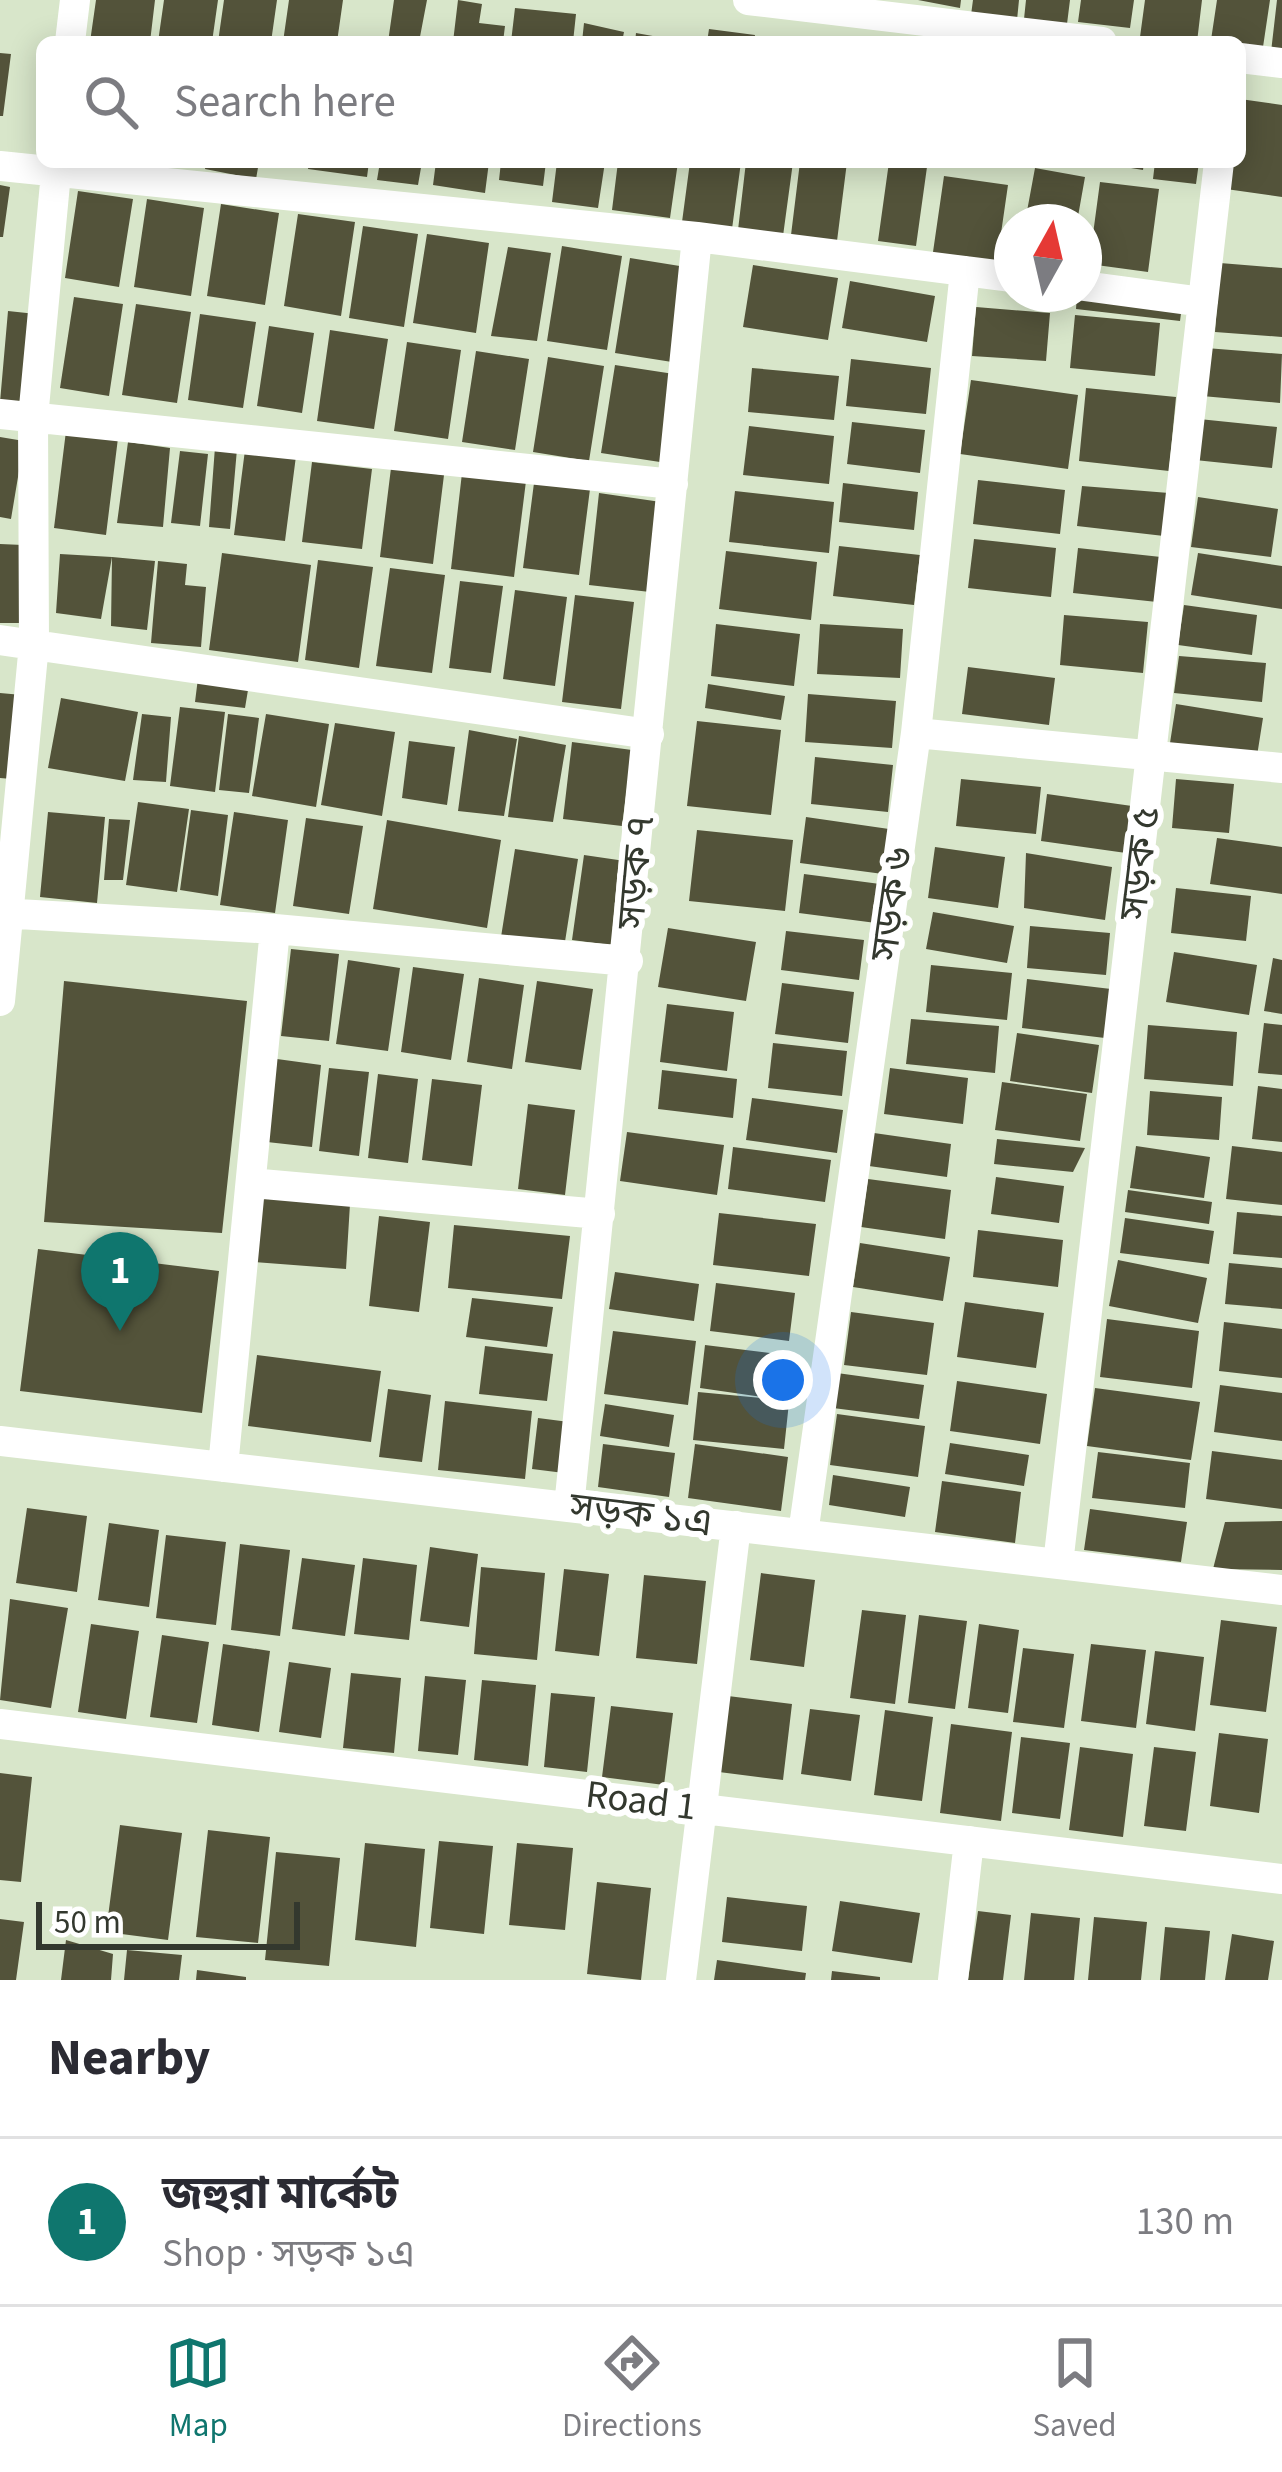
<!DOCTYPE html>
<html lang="en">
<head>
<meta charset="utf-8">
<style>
	:root { --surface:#fff; --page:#f7f7f7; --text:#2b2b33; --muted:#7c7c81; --line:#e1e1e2; --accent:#0f766e }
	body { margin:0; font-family:"Source Sans 3","Noto Sans Bengali",sans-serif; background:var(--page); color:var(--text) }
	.compass { position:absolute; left:994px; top:204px; width:108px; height:108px; border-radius:50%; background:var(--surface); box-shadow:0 6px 30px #0003; rotate:8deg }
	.scale { position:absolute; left:36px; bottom:30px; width:264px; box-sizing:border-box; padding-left:12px; border:6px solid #33382e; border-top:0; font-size:33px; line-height:42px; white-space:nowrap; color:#33382e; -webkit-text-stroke:9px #fff; paint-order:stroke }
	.you { position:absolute; left:783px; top:1380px; width:42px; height:42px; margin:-30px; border:9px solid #fff; border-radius:50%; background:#1a73e8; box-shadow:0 0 0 18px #1a73e833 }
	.badge { display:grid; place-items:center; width:78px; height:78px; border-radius:50%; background:var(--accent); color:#fff; font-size:39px; font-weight:700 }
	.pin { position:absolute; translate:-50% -99px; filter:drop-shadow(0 3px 6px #0008) }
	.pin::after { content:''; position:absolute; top:63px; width:42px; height:36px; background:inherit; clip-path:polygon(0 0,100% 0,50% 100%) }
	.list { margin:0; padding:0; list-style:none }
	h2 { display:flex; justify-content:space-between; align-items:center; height:156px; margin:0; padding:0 48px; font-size:51px }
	h2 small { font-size:39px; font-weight:400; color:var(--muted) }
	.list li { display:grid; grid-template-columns:78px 1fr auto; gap:36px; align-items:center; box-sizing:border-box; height:168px; padding:0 48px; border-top:3px solid var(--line) }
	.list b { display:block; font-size:45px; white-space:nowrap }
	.list p { margin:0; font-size:39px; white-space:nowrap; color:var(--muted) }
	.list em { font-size:39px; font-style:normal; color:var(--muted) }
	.icon { flex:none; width:66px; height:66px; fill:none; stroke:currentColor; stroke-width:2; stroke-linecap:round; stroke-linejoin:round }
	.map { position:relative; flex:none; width:1282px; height:1980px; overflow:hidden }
	.search { position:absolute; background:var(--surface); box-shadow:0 6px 30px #0003; left:36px; right:36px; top:36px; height:132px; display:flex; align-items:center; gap:30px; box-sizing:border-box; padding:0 42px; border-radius:18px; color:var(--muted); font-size:45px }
	.sheet { height:324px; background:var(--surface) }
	nav { display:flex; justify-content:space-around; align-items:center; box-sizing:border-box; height:168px; border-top:3px solid var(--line); background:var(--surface); font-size:33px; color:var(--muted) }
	nav a { display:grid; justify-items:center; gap:6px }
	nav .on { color:var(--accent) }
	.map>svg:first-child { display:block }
</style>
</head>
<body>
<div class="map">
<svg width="1282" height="1980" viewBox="0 0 1282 1980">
	<rect width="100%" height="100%" fill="#d8e6ca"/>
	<path fill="#53533a" d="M96,0H155L150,42H90Z
		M164,0H218L212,42H158Z
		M224,0H277L271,42H218Z
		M289,0H343L337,42H283Z
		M394,0H427L419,42H388Z
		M458,0L482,4L479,23L505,26L503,42H453Z
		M918,0H961L960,8Z
		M973,0H1019L1017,20L971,15Z
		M1026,0H1070L1067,24L1024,19Z
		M1081,0H1134L1130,28L1078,22Z
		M1145,0H1202L1197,42L1140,37Z
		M1217,0H1270L1263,47L1211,40Z
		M1277,0H1282V53L1271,52Z
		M515,8L576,14L573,42H511Z
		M584,23L624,32L622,42H582Z
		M709,29L755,35L754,42H707Z
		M636,33L675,40L674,42H635Z
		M0,53L11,54L3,116H0Z
		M1240,99L1282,105V197L1226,189L1230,162H1240Z
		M206,162H259L256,179L205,169Z
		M309,162H369L367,177L308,169Z
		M380,162H422L418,185L377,180Z
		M436,162H489L485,193L433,185Z
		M501,162H546L543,186L499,180Z
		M557,162H605L598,208L552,202Z
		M618,162H678L670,218L612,210Z
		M690,162H741L732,229L682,222Z
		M746,162H793L783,236L738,230Z
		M800,162H847L837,241L791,235Z
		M889,162L927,167L916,246L878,241Z
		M1095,162H1144L1143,170Z
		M1155,162H1199L1196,184L1153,179Z
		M1035,168L1085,177L1077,222H1025Z
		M944,176L1008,185L996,268L932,259Z
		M1100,182L1159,189L1148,272L1089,264Z
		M0,185L10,187L3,237H0Z
		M78,191L133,199L119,287L65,278Z
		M147,199L204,208L191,296L134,287Z
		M221,204L279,213L265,305L207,296Z
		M298,214L355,222L341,316L284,306Z
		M363,226L418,234L404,327L349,318Z
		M427,234L489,243L476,333L413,323Z
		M562,246L622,256L607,350L547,341Z
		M508,247L551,253L537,341L491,336Z
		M630,258L686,267L672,362L615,353Z
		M1220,263L1282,268V337L1215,332Z
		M753,265L838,278L828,340L743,327Z
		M850,281L935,296L927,342L842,328Z
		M1077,294L1182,306L1180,321L1076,309Z
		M74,297L123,304L109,396L60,388Z
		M136,304L191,312L177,403L122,395Z
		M976,307L1050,313L1046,361L972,356Z
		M8,311L36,314L26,404L0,402Z
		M200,314L256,322L243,408L188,400Z
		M1075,315L1160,323L1155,376L1070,368Z
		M269,326L314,333L302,413L257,406Z
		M330,330L388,339L374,429L317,421Z
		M407,342L461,350L448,439L394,431Z
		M1206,348L1282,354L1280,403L1202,396Z
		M476,351L529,359L515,450L462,442Z
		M548,357L604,366L589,461L533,452Z
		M851,359L931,368L926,414L846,406Z
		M615,365L674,374L660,462L601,453Z
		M752,368L839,376L834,420L748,412Z
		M971,380L1078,395L1068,469L960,454Z
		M1086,388L1176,397L1169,471L1079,461Z
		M1199,419L1277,427L1272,468L1195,460Z
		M852,422L925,430L920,473L847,464Z
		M749,426L834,436L829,484L743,475Z
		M66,431L118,438L106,535L54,528Z
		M0,437L24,441L11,519L0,517Z
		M128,442L170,448L163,527L117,523Z
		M215,447L237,449L230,529L209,527Z
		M245,450L296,456L285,541L234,535Z
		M180,451L208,454L200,526L171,523Z
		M312,462L372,469L362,549L302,542Z
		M391,468L444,475L433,564L380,557Z
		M462,473L526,481L514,577L451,569Z
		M978,480L1065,490L1060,534L973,524Z
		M534,483L590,489L579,575L523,568Z
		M843,483L918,492L914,530L839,522Z
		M1082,486L1169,493L1164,536L1077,526Z
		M735,491L834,502L829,553L729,542Z
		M599,493L661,502L650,592L589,585Z
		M1198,497L1278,509L1271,557L1191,547Z
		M974,539L1056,548L1051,597L968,588Z
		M0,544L23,545L22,623H0Z
		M839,546L920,555L914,605L833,596Z
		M1078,548L1161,557L1157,602L1073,593Z
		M726,551L817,562L811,620L719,609Z
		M222,553L311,565L298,662L209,650Z
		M1198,553L1282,566V609L1191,595Z
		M60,554L112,557L101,619L56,613Z
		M112,557L155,561L147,630L111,626Z
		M318,560L373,567L359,668L305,660Z
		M158,561L187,564L185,585L206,587L201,647L151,643Z
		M390,568L445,575L432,673L376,666Z
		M460,581L503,586L491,673L449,668Z
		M515,590L567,597L555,686L503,679Z
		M575,595L634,602L621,709L562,702Z
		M1184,605L1257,615L1252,655L1178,645Z
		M1064,615L1148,622L1143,673L1060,665Z
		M716,624L800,634L794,686L711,676Z
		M820,624L903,629L900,678L817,674Z
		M1179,656L1266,663L1262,702L1174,693Z
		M968,667L1055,678L1049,725L962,714Z
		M198,678L249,684L245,708L195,702Z
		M708,684L785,696L781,720L705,708Z
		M0,693L22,695L12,779L0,778Z
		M808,694L896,701L892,748L805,742Z
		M61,698L138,712L125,781L48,768Z
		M1176,704L1263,718L1257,756L1170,743Z
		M180,707L225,712L215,792L170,786Z
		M142,714L171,717L166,782L133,780Z
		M228,714L259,718L249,793L219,790Z
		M266,714L329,724L316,807L252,796Z
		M697,721L781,730L771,815L687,806Z
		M335,723L395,732L382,816L321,805Z
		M469,730L517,739L504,816L458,811Z
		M519,736L566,745L553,822L508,817Z
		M409,741L455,747L447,805L402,798Z
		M572,742L632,750L622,826L563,819Z
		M815,757L893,765L888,812L811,804Z
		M961,779L1041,787L1036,834L956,826Z
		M1176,779L1234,784L1229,833L1172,828Z
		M1047,794L1132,806L1126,853L1041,841Z
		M138,802L189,809L177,892L126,885Z
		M191,810L228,815L218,896L180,890Z
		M48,812L105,817L97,903L40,897Z
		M234,812L288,820L275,913L220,905Z
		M806,817L889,829L883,874L800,863Z
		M306,818L363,826L349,914L293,906Z
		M109,819L130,820L123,880H104Z
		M387,820L501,840L487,928L373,909Z
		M697,830L793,840L785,911L689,901Z
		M1217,838L1282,847V894L1210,884Z
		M935,847L1005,857L998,908L928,898Z
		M515,849L578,859L564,948L501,937Z
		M1026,853L1112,867L1105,920L1024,908Z
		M584,855L625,861L618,946L572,940Z
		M804,874L880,884L876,923L799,913Z
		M1176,888L1251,896L1246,941L1171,933Z
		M933,912L1014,926L1007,963L926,949Z
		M1030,926L1110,933L1106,975L1027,968Z
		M668,928L756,942L746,1001L658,987Z
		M786,931L864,940L859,980L781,970Z
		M291,949L339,954L329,1041L281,1036Z
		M1174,952L1257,965L1249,1015L1166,1002Z
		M1273,958L1282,960V1014L1264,1011Z
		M348,960L400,968L388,1051L336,1044Z
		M931,965L1012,973L1007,1020L926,1012Z
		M413,967L464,974L451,1060L401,1052Z
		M479,978L524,985L512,1069L467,1062Z
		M1027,979L1111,989L1105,1038L1022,1028Z
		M64,981L247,1001L222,1233L44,1222Z
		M537,981L593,989L581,1070L525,1062Z
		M782,983L854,992L848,1043L775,1034Z
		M667,1004L734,1012L727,1071L660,1062Z
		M911,1019L999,1026L995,1073L906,1064Z
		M1264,1023L1282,1025V1075L1258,1073Z
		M1148,1025L1237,1032L1233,1086L1144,1079Z
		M1017,1033L1099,1045L1092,1093L1010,1081Z
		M773,1043L847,1051L842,1096L768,1088Z
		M277,1059L321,1065L312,1147L267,1142Z
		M329,1068L369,1072L359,1156L319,1151Z
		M890,1068L968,1078L963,1124L884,1114Z
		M662,1070L737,1079L733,1118L658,1109Z
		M378,1074L418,1079L408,1163L368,1158Z
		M432,1079L482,1085L472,1166L422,1160Z
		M1002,1082L1087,1094L1080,1141L995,1130Z
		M1258,1086L1282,1089V1142L1252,1139Z
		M1150,1091L1222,1097L1219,1140L1147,1135Z
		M752,1098L843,1110L837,1153L746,1140Z
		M528,1104L575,1110L565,1195L518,1189Z
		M627,1132L724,1145L717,1195L620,1181Z
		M874,1133L951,1144L947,1177L869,1166Z
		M997,1139L1085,1148L1073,1172L994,1164Z
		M1136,1146L1210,1157L1204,1198L1130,1188Z
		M1232,1146L1282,1152V1205L1226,1199Z
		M733,1147L831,1160L825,1202L728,1189Z
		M996,1177L1064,1186L1059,1223L991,1214Z
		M868,1179L951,1190L945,1239L861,1227Z
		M1128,1190L1212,1202L1209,1224L1125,1212Z
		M258,1197L350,1204L346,1269L253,1262Z
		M1237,1212L1282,1216V1258L1233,1254Z
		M719,1213L816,1224L809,1276L713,1265Z
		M379,1216L430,1222L419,1312L369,1306Z
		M1125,1218L1214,1231L1209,1264L1120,1253Z
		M454,1225L570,1236L562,1299L448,1288Z
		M978,1230L1063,1240L1058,1287L973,1277Z
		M860,1243L950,1257L943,1301L853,1287Z
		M38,1249L219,1271L202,1413L20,1391Z
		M1118,1260L1207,1278L1198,1323L1109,1306Z
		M1229,1263L1282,1268V1309L1225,1304Z
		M615,1272L699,1284L694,1321L609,1309Z
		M716,1283L795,1293L789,1341L710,1331Z
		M472,1298L553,1307L547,1347L466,1337Z
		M965,1302L1044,1313L1036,1368L957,1357Z
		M851,1312L934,1323L927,1375L844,1365Z
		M1107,1319L1199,1331L1192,1388L1100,1377Z
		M1224,1322L1282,1329V1378L1219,1371Z
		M613,1331L696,1341L688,1405L604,1394Z
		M705,1345L794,1356L784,1449L693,1440L698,1392L782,1400L700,1388Z
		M485,1346L553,1354L547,1401L479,1394Z
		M257,1355L381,1371L371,1442L248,1426Z
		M837,1373L924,1385L919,1419L833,1408Z
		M957,1381L1047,1394L1040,1444L950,1431Z
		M1220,1385L1282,1393V1441L1214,1432Z
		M1095,1388L1200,1402L1191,1460L1087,1446Z
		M388,1389L431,1395L422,1462L379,1457Z
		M445,1401L532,1411L525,1479L438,1470Z
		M605,1404L674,1415L669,1447L600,1436Z
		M837,1414L925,1426L918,1477L830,1465Z
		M538,1418L569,1422L564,1473L532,1469Z
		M950,1443L1029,1455L1024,1486L945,1474Z
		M603,1444L675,1453L669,1497L598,1487Z
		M695,1444L788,1457L781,1511L688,1498Z
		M1212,1451L1282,1460V1509L1206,1499Z
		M1098,1452L1190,1463L1185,1508L1092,1498Z
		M833,1475L910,1487L905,1517L829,1505Z
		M942,1481L1021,1492L1015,1543L935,1532Z
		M27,1508L87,1516L77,1592L16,1583Z
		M1090,1509L1187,1522L1181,1562L1084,1550Z
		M1282,1521V1570L1213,1569L1225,1522Z
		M109,1523L159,1530L149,1607L98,1600Z
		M166,1535L226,1542L216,1625L156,1618Z
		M240,1544L290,1550L280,1636L231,1630Z
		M430,1547L478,1554L469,1627L420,1621Z
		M302,1558L355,1565L345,1636L292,1629Z
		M363,1558L417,1565L409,1640L354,1634Z
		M481,1567L545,1573L537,1660L474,1654Z
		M564,1569L609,1574L599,1656L555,1651Z
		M761,1573L815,1580L804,1667L750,1660Z
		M644,1575L706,1581L697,1664L636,1658Z
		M10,1599L68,1608L51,1708L0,1700Z
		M862,1610L906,1615L895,1704L850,1698Z
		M919,1615L967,1621L955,1709L908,1703Z
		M1221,1620L1277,1627L1266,1712L1210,1705Z
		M91,1624L139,1631L126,1719L78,1712Z
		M979,1624L1019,1630L1008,1713L968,1708Z
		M162,1635L209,1642L197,1723L150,1717Z
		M223,1644L270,1651L259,1732L212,1725Z
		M1091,1644L1146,1650L1136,1728L1081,1721Z
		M1023,1648L1074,1654L1064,1728L1013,1722Z
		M1155,1651L1204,1657L1195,1731L1146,1724Z
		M289,1662L331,1668L321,1738L279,1732Z
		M351,1673L401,1678L394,1753L343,1748Z
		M425,1676L466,1680L458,1755L418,1751Z
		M482,1680L536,1685L528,1766L474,1760Z
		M551,1693L595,1697L587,1772L544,1767Z
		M728,1696L792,1704L783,1780L719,1772Z
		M611,1706L673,1713L664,1785L602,1777Z
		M810,1709L860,1715L851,1781L801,1774Z
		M885,1710L933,1717L922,1801L874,1795Z
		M951,1724L1012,1732L1001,1821L940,1813Z
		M1219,1733L1268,1739L1259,1813L1210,1806Z
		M1021,1737L1070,1743L1060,1819L1012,1813Z
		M1080,1747L1133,1754L1123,1837L1069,1830Z
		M1154,1747L1196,1752L1186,1831L1144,1826Z
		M0,1773L32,1777L21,1882L0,1880Z
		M120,1825L182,1833L168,1940L106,1932Z
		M208,1830L270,1837L258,1943L196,1937Z
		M439,1841L493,1846L484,1934L430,1928Z
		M365,1843L425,1849L416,1947L355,1940Z
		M517,1843L573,1848L565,1930L509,1925Z
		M276,1852L340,1858L329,1966L265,1960Z
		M597,1882L651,1888L641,1980L587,1974Z
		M727,1897L807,1906L802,1951L722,1942Z
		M840,1901L920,1913L912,1963L832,1951Z
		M978,1911L1011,1915L1003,1980H968Z
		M1031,1913L1080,1918L1074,1980H1024Z
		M1094,1917L1147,1922L1141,1980H1088Z
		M0,1919L24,1922L16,1980H0Z
		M1165,1927L1210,1931L1205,1980H1160Z
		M1232,1934L1274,1941L1268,1980H1225Z
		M66,1940L113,1954L111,1980H61Z
		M127,1950L182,1955L179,1980H124Z
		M717,1960L806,1973L805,1980H714Z
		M197,1970L246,1977V1980H196Z
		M832,1971L880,1977V1980H831Z"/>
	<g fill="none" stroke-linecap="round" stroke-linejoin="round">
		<path stroke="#fff" stroke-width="30" d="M748,0L1102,42
			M70,42L75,0
			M1240,58L1282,63
			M0,166L697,237L1012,277
			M1084,286L1203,302
			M0,414L673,484
			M0,640L649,734
			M916,733L1282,768
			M0,913L275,929L628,961
			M0,1001L34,644L33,418L57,162
			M251,1183L600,1214
			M0,1441L1282,1590
			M223,1467L275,929
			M569,1507L697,237
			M803,1534L916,733L965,271
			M1058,1564L1219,162
			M0,1724L1282,1879
			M681,1980L736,1526
			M953,1980L969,1841"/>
	</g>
	<g text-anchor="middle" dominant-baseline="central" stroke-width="12" stroke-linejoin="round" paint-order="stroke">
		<g font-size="39" fill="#33382e" stroke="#fff">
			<text transform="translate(1140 863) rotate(-83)">সড়ক ৫</text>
			<text transform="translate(636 872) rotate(-85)">সড়ক ৭</text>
			<text transform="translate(892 904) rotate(-82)">সড়ক ৬</text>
			<text transform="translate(641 1515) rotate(7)">সড়ক ১এ</text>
			<text transform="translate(641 1801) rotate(7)">Road 1</text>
		</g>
	</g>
</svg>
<svg class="compass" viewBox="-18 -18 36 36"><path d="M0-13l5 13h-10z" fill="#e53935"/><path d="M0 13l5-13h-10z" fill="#7c7c81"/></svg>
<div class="scale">50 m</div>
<div class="you"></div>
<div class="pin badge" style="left:120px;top:1331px">1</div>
<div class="search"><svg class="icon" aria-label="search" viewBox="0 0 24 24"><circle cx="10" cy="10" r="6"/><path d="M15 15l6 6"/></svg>Search here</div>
</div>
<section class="sheet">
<h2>Nearby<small></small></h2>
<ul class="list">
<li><span class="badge">1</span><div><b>জহুরা মার্কেট</b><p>Shop · সড়ক ১এ</p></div><em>130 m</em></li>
</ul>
</section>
<nav>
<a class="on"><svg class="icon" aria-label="map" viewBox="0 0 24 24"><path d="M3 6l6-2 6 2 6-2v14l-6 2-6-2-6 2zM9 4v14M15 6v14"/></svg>Map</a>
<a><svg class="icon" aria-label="directions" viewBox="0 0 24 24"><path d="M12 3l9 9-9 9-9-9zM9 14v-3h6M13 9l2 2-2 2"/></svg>Directions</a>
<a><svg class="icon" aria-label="saved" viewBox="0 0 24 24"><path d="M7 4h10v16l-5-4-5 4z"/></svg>Saved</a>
</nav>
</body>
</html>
